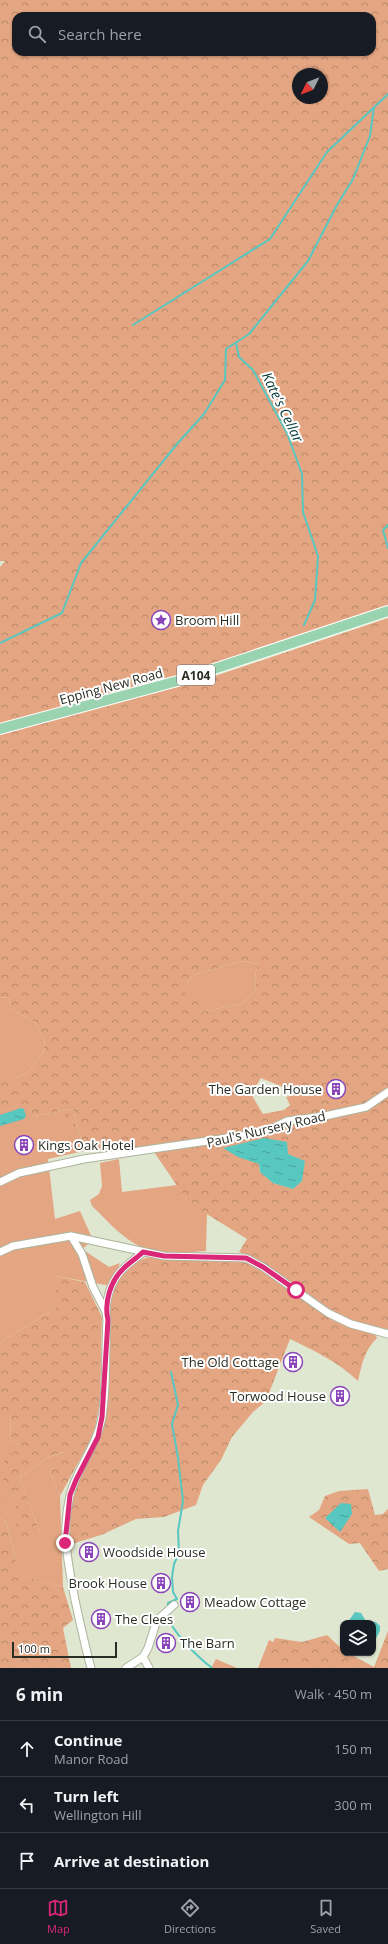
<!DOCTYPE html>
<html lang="en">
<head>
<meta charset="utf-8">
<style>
	:root { --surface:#171b24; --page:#242831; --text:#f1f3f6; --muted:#9ea1a6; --line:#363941; --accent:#db2777 }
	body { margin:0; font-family:"Open Sans",sans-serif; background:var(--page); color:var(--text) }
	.controls { position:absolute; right:12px; bottom:12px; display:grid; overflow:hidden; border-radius:8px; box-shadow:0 1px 3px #0004 }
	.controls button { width:36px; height:36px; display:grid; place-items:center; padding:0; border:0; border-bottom:1px solid var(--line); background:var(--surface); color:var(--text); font:20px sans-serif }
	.compass { position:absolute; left:292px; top:68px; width:36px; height:36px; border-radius:50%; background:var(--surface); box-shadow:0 1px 3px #0004; rotate:227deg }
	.scale { position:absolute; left:12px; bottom:10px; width:105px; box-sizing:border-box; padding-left:4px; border:2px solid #2a2d24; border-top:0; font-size:11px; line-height:14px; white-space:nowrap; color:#2a2d24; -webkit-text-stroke:3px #fff; paint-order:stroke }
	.stop { position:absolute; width:12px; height:12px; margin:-9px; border:3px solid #db2777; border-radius:50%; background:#fff }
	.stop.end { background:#db2777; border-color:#fff; box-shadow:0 1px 4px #0008 }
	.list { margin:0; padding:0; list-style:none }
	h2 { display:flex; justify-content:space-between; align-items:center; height:52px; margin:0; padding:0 16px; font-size:17px }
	h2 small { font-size:13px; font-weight:400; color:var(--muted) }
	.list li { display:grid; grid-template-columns:26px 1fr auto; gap:12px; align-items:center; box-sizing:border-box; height:56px; padding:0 16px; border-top:1px solid var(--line) }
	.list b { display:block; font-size:15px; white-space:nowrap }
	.list p { margin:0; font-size:13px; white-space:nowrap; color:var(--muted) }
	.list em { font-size:13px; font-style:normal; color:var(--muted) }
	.icon { flex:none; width:22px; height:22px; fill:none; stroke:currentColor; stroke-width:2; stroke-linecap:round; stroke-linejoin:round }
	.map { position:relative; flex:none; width:388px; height:1668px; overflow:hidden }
	.search { position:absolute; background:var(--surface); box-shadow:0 1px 3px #0004; left:12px; right:12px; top:12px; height:44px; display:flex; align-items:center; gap:10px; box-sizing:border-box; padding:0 14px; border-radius:12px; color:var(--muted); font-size:15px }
	.sheet { height:220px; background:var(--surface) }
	nav { display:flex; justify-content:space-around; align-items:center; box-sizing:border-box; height:56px; border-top:1px solid var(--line); background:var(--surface); font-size:11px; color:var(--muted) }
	nav a { display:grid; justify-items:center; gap:2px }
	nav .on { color:var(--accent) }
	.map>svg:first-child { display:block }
</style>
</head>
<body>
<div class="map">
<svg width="388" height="1668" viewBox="0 0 388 1668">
	<defs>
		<pattern id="forest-crowns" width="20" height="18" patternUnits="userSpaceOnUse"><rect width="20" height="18" fill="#e4a682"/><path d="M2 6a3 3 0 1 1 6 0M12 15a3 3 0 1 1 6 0" fill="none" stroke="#b9886a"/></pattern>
		<pattern id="park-tufts" width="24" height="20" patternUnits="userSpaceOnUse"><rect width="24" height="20" fill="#e4a682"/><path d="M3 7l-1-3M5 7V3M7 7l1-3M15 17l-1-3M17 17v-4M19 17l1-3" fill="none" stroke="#b9886a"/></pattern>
		<pattern id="water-ripples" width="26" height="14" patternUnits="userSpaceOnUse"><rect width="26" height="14" fill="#58c7c0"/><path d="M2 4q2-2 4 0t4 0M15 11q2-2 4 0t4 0" fill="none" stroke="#49a29c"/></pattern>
	</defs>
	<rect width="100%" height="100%" fill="#e0e7d0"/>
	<path fill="#e4a682" d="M242,961L257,964L255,977L256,990L242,1004L200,1012L185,1001V986L194,975Z
		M3,997L8,998L12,1010L35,1022L45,1042L43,1053L28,1072L12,1081H0V998Z
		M25,1103L34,1116L73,1109L84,1151L48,1159L55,1219L80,1211L93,1240L82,1249L109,1267L120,1263L111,1286L56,1276V1308L2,1341L0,1344V1111Z
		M119,1159L122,1192L177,1185L186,1199L207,1214L206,1251C189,1252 171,1255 154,1251C128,1246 110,1223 92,1206L90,1200L99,1194L102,1186L100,1163Z
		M0,1415H10L11,1441L21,1446L3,1496L16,1495V1529L40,1533L20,1478L46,1458L64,1452L50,1472L60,1496L63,1587L17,1574L15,1555L6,1521L0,1519Z
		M269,1640L326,1668H258Z
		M216,1659L237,1668H211Z"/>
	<path fill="url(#forest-crowns)" fill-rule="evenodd" d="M0,0H388V608L116,695L0,724V567L5,561H0ZM16,16H372V52H16ZM298,74H322V98H298Z
		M388,618V1329L372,1328L343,1321L253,1258L239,1252L247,1239L197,1208L186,1199L150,1146L84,1151L73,1109L34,1116L25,1104L0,1111V1081H12L28,1072L43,1053L45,1042L35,1022L12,1010L8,998L3,997L0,998V734L209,678ZM242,961L257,964L255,977L256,990L242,1004L200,1012L202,1001L193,993L185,1000V986L194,975ZM261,1078L295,1092L294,1095L286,1097L290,1105L284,1110L263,1114L251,1094ZM254,1162L302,1181L293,1189L273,1183L260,1172L259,1164Z
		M150,1257C184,1262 224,1254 255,1266L332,1320L351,1328L374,1333L377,1338C364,1351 362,1364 358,1381C338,1362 315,1351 290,1339L266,1401L253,1412L232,1437L221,1460L203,1485L196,1505L164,1517L136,1519L101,1535L68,1545L69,1515L72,1494L102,1430L109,1304C110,1299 110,1293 112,1288C118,1273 135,1260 150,1257Z
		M56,1276L85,1282L102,1317L100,1401L95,1428L89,1443L60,1496L50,1472L63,1452L46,1458L20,1478L40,1533L27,1546L16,1529V1495L3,1497L4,1461L21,1446L11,1441L10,1415H0V1344L2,1341L56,1308Z
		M368,1489L375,1515L383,1514L388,1509V1569L379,1571L360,1543L349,1544L309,1517L319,1510L325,1496L339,1491Z
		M0,1519L6,1521L15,1555L18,1574L63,1587L73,1620L63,1628L71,1668H0Z
		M388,1631V1668H304L267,1656L275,1638L302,1642L327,1635L343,1650V1653H348L374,1667Z"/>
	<path fill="url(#park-tufts)" d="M72,1112L76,1126L68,1128L65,1114Z"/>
	<path fill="url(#water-ripples)" d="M21,1108L24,1109L26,1116L24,1119L0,1126V1115Z
		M264,1138L287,1142L288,1154L305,1161L302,1181L293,1189L273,1183L260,1172L259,1164L238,1157L223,1148Z
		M341,1503L351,1504L352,1514L340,1532L325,1518Z
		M355,1612L361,1613L366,1621L376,1622L380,1626V1631L373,1644V1623H347Z"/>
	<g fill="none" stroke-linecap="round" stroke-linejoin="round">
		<path stroke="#58c7c0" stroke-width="2" d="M133,325L270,239L327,152L388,94
			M236,343L239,357L253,370L287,433L302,474L303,512L318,556L315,600L304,625
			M388,525L383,530L388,548
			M0,643L62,613L81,563L177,444L204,414L225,380L226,349L249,334L308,261L337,205L353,179L370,136L374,107
			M168,1607V1603L177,1599L173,1592L172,1577L174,1564L179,1553L178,1531L183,1501L178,1458L172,1424L178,1405L171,1372
			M168,1613C167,1628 200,1659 212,1668"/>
		<defs>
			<path id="street" d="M0,1182L19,1173L84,1159L248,1135L275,1127L287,1121L325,1116L366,1107L388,1092
				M71,1236L82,1254L93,1287L106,1312
				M0,1252L13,1246L71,1236L164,1256L246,1258L263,1267L328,1313L351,1324L388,1334
				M143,1657L149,1668
				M91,1668C85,1646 80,1623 75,1600C68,1562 61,1534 70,1495C77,1468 97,1446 102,1417C107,1386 105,1352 107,1320C104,1303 110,1281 124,1268C130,1262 137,1258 143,1252
				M126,1668L143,1657L148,1648L157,1620L174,1605"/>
			<path id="primary" d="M0,729L181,680L388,611"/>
		</defs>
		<use href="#street" stroke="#adb49e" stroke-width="9"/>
		<use href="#primary" stroke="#fff" stroke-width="12"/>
		<use href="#street" stroke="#fff" stroke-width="7"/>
		<use href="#primary" stroke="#99d3b0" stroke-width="10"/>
	</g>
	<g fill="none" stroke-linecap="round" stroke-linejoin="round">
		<path stroke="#db2777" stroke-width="5" d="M65,1543L70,1495L76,1480L98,1437L102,1417L108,1320C104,1303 110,1281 124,1268C130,1262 137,1258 143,1252L164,1256L246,1258L263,1267L296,1290"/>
	</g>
	<defs>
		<symbol id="sight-ring" viewBox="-11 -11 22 22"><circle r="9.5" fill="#fff" stroke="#8945b9" stroke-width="1.5"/><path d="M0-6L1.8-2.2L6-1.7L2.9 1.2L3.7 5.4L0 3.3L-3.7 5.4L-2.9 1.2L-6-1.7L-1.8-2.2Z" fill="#8945b9"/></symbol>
		<symbol id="building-ring" viewBox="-11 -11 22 22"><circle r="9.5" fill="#fff" stroke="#8945b9" stroke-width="1.5"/><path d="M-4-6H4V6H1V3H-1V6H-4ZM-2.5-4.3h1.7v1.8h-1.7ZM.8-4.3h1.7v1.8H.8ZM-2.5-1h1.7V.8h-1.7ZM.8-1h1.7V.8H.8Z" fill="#8945b9"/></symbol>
	</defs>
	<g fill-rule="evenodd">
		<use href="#sight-ring" x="150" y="609" width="22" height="22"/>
		<use href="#building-ring" x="325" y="1078" width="22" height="22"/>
		<use href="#building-ring" x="13" y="1134" width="22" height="22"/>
		<use href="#building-ring" x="282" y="1351" width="22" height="22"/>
		<use href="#building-ring" x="329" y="1385" width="22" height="22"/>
		<use href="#building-ring" x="78" y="1541" width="22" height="22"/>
		<use href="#building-ring" x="150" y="1572" width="22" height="22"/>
		<use href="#building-ring" x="179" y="1591" width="22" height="22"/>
		<use href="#building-ring" x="90" y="1608" width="22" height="22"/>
		<use href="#building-ring" x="155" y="1632" width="22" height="22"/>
	</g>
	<g text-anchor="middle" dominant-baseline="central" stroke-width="4" stroke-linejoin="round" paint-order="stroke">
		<rect fill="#fff" stroke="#6a6c66" stroke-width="1" x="177" y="665" width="38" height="20" rx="3"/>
		<g font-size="12" font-weight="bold" fill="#2a2d24">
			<text x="196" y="675">A104</text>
		</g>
		<g font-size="13" fill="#2a2d24" stroke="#fff" text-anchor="start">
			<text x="175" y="620">Broom Hill</text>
			<text x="322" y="1089" text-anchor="end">The Garden House</text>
			<text x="38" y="1145">Kings Oak Hotel</text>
			<text x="279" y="1362" text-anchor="end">The Old Cottage</text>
			<text x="326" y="1396" text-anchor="end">Torwood House</text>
			<text x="103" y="1552">Woodside House</text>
			<text x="147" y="1583" text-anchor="end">Brook House</text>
			<text x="204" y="1602">Meadow Cottage</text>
			<text x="115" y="1619">The Clees</text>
			<text x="180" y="1643">The Barn</text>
		</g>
		<g font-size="13" fill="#2a2d24" stroke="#fff">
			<text transform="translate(111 686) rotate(-15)">Epping New Road</text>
			<text transform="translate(266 1129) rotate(-13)">Paul's Nursery Road</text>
		</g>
		<g font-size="14" font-style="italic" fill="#043a37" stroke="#fff">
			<text transform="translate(283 407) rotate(64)">Kate's Cellar</text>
		</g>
	</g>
</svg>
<div class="controls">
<button><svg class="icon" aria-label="layers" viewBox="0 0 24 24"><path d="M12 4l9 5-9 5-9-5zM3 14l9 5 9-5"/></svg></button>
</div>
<svg class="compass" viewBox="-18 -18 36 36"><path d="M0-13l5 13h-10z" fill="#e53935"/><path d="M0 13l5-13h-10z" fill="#9ea1a6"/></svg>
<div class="scale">100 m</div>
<div class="stop" style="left:296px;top:1290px"></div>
<div class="stop end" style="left:65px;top:1543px"></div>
<div class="search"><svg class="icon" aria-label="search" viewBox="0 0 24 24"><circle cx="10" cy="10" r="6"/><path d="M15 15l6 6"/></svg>Search here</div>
</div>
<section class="sheet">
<h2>6 min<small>Walk · 450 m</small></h2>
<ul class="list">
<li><svg class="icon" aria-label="ahead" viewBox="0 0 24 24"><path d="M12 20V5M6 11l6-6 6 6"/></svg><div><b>Continue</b><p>Manor Road</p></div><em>150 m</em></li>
<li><svg class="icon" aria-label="left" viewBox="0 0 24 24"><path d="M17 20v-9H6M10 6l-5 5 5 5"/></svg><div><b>Turn left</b><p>Wellington Hill</p></div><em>300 m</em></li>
<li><svg class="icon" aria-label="arrive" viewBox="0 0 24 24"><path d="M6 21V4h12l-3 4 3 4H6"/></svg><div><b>Arrive at destination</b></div></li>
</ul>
</section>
<nav>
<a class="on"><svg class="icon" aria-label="map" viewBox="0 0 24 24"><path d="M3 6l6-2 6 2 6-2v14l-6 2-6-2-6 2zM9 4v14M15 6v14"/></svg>Map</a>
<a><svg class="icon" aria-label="directions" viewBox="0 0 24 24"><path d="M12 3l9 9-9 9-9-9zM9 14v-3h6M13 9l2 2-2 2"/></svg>Directions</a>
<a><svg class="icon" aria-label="saved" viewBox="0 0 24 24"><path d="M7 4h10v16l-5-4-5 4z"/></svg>Saved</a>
</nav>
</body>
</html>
